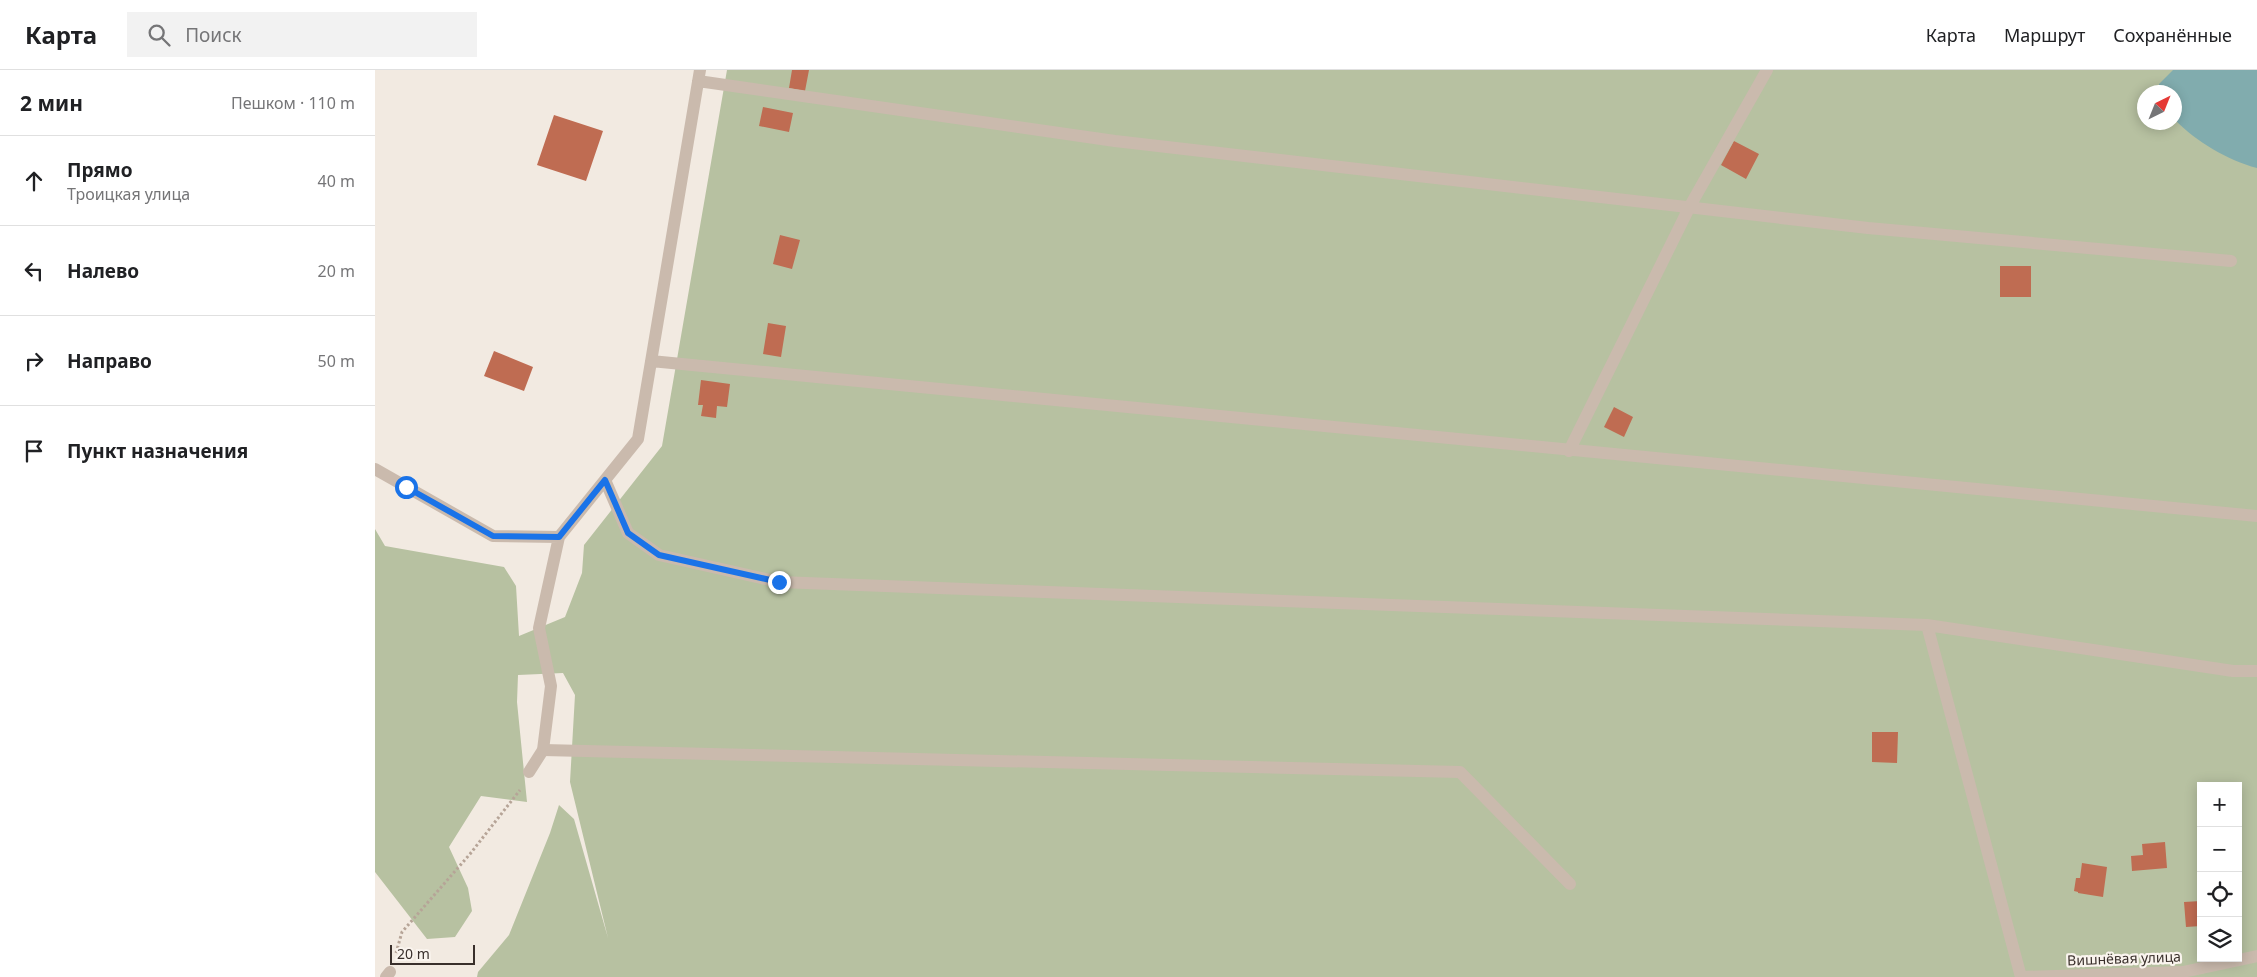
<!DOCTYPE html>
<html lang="ru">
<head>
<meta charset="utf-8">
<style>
	:root { --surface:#fff; --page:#f2f2f2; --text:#202124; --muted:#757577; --line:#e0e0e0 }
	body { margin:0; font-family:"Noto Sans",sans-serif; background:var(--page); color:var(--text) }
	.controls { position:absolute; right:15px; bottom:15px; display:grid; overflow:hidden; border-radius:0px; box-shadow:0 2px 12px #0003 }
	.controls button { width:45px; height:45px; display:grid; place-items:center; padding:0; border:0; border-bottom:1px solid var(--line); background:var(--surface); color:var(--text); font:25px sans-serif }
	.compass { position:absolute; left:1762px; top:15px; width:45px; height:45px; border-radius:50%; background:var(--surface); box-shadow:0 2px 12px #0003; rotate:43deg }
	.scale { position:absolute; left:15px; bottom:12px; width:85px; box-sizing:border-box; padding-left:5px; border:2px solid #392f2b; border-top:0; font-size:14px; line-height:18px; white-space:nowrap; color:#392f2b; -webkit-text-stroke:4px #faf4ee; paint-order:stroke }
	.stop { position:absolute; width:15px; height:15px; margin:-11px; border:4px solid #1a73e8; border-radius:50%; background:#fff }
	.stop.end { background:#1a73e8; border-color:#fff; box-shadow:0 1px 5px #0008 }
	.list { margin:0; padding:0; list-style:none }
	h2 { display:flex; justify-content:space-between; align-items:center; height:65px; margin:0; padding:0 20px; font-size:21px }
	h2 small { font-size:16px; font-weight:400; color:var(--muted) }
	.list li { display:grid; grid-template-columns:32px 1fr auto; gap:15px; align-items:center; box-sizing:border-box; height:90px; padding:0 20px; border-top:1px solid var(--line) }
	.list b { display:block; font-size:19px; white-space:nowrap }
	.list p { margin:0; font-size:16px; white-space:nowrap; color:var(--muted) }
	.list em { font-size:16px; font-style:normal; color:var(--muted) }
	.icon { flex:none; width:28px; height:28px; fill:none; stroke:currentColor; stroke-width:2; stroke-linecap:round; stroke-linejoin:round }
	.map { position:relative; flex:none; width:1882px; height:907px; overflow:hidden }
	header { display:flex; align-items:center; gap:30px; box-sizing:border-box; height:70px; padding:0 25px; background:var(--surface); border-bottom:1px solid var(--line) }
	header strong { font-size:24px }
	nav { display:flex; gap:28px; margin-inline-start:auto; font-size:18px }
	.search { width:350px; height:45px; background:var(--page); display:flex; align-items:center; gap:12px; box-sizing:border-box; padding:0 18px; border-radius:0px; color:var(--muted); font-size:19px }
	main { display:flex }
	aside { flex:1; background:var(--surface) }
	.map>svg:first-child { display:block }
</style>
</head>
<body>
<header>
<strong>Карта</strong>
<div class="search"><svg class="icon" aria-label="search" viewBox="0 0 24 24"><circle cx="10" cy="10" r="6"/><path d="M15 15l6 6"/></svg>Поиск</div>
<nav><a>Карта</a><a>Маршрут</a><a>Сохранённые</a></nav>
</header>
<main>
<aside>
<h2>2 мин<small>Пешком · 110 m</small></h2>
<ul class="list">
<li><svg class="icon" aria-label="ahead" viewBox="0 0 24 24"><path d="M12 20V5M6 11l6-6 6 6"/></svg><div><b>Прямо</b><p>Троицкая улица</p></div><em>40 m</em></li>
<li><svg class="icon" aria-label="left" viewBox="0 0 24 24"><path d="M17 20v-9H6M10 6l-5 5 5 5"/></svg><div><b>Налево</b></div><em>20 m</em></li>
<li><svg class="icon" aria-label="right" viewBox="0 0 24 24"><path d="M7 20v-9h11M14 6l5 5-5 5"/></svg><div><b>Направо</b></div><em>50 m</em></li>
<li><svg class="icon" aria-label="arrive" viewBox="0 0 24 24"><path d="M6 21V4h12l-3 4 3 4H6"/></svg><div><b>Пункт назначения</b></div></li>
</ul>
</aside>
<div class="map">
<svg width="1882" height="907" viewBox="0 0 1882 907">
	<rect width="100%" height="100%" fill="#f2eae1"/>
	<path fill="#b7c1a1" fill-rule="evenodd" d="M352,0H1882V907H102L103,902L134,865L175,763L184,735L199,749L233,868L195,712L200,625L188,603L143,605L142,632L152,732L106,726L74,777L93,818L97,841L80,867L52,869L0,802V459L10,476L129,497L141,516L144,566L190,547L207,503L209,475L287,376ZM1770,22H1800V52H1770ZM1826,716H1863V888H1826Z"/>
	<path fill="#81acae" d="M1798,0H1882V98C1852,90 1822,72 1800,50V22H1784V14Z"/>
	<path fill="#bf6c52" d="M417,0H434L430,21L414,18Z
		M388,37L418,43L414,62L384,56Z
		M179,45L228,61L211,111L162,95Z
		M1359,71L1384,84L1371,109L1346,95Z
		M405,165L425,170L417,199L398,194Z
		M1625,196H1656V227H1625Z
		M393,253L411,256L406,287L388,284Z
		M119,281L158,297L149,321L109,306Z
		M326,310L355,314L352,337L342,336L341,348L326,346L328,335H323Z
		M1239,337L1258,347L1249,367L1229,357Z
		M1497,662H1523L1522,693L1497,692Z
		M1790,772L1792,798L1757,801L1756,786L1768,785L1767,774Z
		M1707,793L1732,797L1728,827L1703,823V822L1699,821L1701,808H1705Z
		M1826,831V856L1811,857L1809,832Z"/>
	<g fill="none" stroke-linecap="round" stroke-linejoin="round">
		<path stroke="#b6a497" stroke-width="3" stroke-dasharray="2.5 2.5" stroke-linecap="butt" d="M21,883L27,862L95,784L145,720"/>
		<path stroke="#cabaad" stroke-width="12" d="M168,680L1085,702L1195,814"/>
		<path stroke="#cabaad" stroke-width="12" d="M323,11L740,71L1493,158L1856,191
			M276,291L1882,446
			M1194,381L1315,136L1392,0
			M0,399L118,466L184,467
			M230,410L253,463L284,485L404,512L1552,555L1858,601H1882
			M1552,555L1646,907
			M154,702L168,680L176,616L164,558L184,467L263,369L325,0
			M11,907L15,902
			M1646,907L1808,902L1882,886"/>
	</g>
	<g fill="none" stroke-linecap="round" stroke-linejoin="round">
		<path stroke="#1a73e8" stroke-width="6" d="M31,417L118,466L184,467L230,410L253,463L284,485L404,512"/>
	</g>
	<g text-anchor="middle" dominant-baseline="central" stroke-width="4.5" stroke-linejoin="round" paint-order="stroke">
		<g font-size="14" fill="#392f2b" stroke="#faf4ee">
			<text transform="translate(1749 888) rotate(-2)">Вишнёвая улица</text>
		</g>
	</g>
</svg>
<div class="controls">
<button>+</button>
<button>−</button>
<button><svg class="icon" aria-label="locate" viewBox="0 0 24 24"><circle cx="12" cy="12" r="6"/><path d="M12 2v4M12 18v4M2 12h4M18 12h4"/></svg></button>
<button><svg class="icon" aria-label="layers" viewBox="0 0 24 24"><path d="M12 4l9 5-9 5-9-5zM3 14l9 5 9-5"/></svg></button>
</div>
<svg class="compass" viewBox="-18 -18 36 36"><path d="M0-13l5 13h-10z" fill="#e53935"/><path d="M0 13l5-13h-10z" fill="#757577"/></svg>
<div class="scale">20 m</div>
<div class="stop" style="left:31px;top:417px"></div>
<div class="stop end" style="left:404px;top:512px"></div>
</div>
</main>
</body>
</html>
